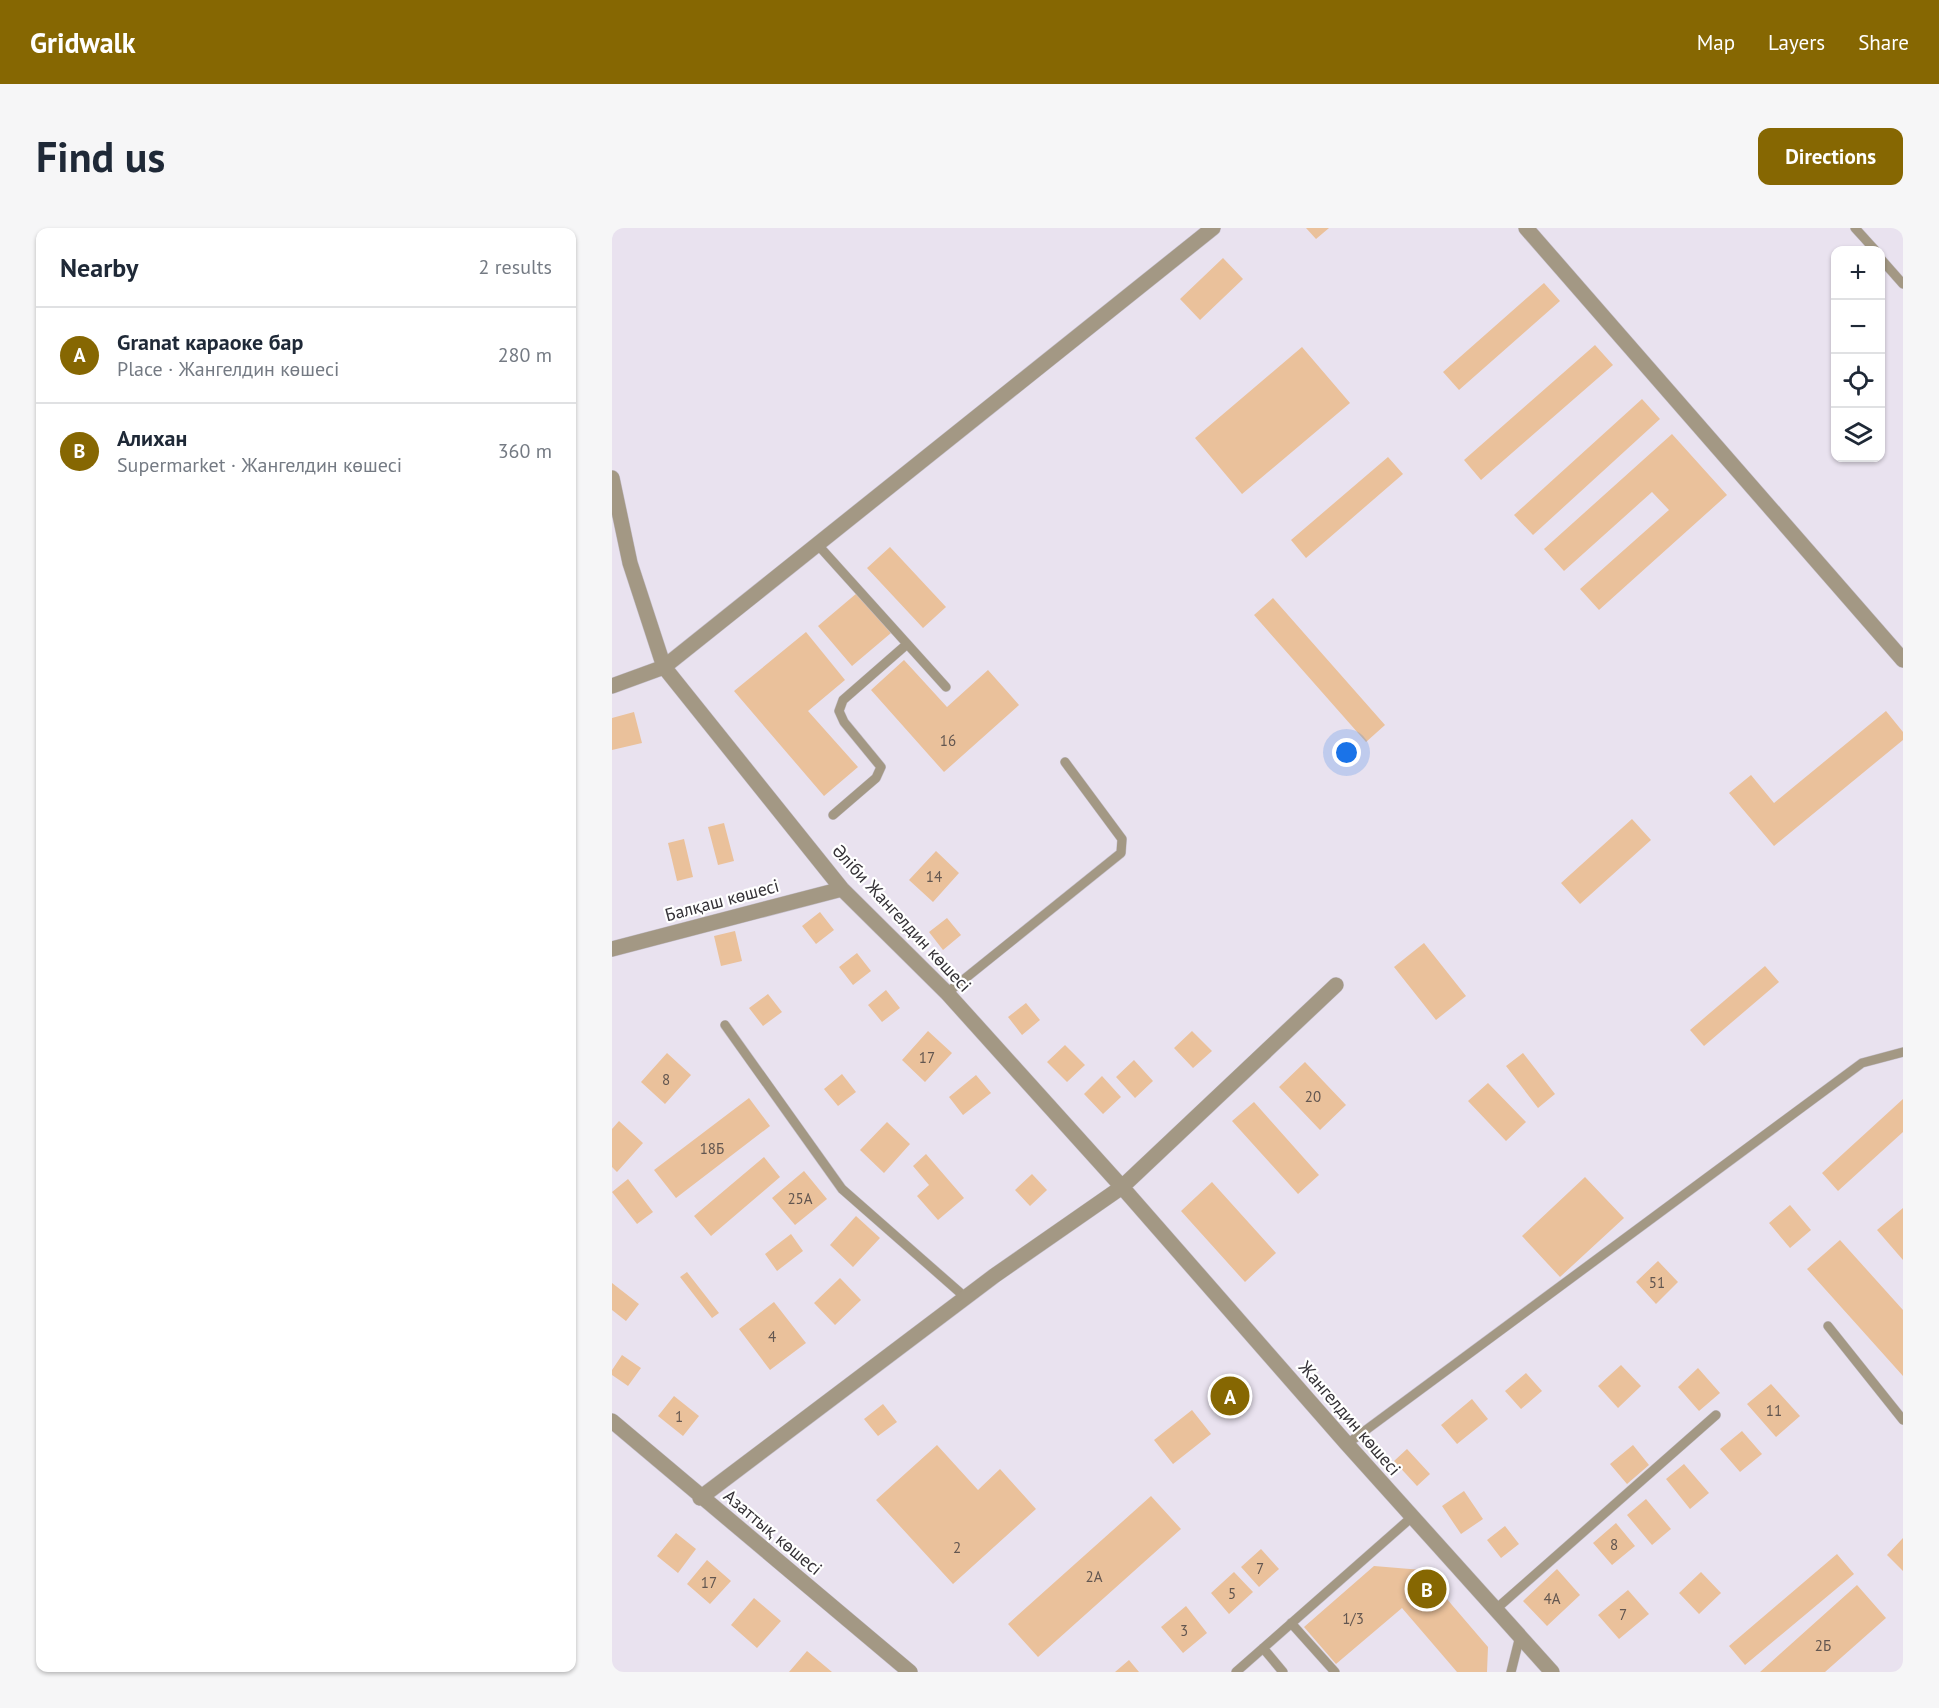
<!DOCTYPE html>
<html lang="en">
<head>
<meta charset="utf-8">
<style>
	:root { --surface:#fff; --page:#f6f6f7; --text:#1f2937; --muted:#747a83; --line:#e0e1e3; --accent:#866702 }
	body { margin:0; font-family:"PT Sans",sans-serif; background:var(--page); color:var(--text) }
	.controls { position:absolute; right:18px; top:18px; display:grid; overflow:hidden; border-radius:12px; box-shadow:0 2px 4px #0004 }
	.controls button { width:54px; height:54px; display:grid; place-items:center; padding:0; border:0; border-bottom:2px solid var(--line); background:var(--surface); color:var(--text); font:30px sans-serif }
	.you { position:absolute; left:735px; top:525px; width:21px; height:21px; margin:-15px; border:4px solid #fff; border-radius:50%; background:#1a73e8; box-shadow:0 0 0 9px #1a73e833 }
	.badge { display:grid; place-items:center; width:39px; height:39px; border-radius:50%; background:var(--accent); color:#fff; font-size:20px; font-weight:700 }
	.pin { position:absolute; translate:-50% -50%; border:3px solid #fff; box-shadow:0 2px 6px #0006 }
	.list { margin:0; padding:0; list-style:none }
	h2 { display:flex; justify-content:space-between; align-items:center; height:78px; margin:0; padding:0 24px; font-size:26px }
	h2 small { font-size:20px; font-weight:400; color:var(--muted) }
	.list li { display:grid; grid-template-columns:39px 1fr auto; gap:18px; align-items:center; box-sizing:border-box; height:96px; padding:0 24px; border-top:2px solid var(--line) }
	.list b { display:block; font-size:22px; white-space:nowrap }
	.list p { margin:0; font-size:20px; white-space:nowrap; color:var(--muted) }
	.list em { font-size:20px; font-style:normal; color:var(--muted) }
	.icon { flex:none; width:33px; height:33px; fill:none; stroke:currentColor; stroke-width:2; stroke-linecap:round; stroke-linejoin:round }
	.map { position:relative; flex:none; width:1291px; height:1444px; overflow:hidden; border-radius:12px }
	header { display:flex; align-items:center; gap:36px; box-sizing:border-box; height:84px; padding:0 30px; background:var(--accent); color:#fff }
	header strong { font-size:28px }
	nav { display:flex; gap:33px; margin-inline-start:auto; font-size:21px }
	.intro { display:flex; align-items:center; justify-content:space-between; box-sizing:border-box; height:144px; padding:0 36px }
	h1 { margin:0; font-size:42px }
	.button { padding:15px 27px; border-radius:12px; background:var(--accent); color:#fff; font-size:21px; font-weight:700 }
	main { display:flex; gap:36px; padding:0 36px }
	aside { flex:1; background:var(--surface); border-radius:12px; box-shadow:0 2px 4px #0004 }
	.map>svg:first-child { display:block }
</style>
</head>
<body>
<header>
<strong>Gridwalk</strong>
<nav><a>Map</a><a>Layers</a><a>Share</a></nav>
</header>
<div class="intro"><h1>Find us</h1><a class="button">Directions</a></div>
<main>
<aside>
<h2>Nearby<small>2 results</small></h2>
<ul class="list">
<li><span class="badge">A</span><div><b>Granat караоке бар</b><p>Place · Жангелдин көшесі</p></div><em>280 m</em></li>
<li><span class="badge">B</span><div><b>Алихан</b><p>Supermarket · Жангелдин көшесі</p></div><em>360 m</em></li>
</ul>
</aside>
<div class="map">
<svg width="1291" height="1444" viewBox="0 0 1291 1444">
	<rect width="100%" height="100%" fill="#e9e2ef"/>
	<path fill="#eac19b" d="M694,0H717L704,11Z
		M611,30L631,51L588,92L568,71Z
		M932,55L948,73L847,162L831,144Z
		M983,117L1001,137L869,252L852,232Z
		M690,119L738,175L630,266L583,210Z
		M1030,171L1048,191L921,307L902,287Z
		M1060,206L1115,267L987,382L968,361L1057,282L1040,264L952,343L932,321Z
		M776,229L791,246L694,330L679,312Z
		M278,319L334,379L311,400L255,340Z
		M245,365L279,405L240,438L206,398Z
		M661,370L773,497L754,514L642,387Z
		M194,404L233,452L196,483L246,539L212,568L122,463Z
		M292,432L335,479L376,442L407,477L332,544L259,462Z
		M1274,483L1291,504V512L1162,618L1117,565L1139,547L1162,575Z
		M22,484L30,515L0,522V490Z
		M1020,591L1039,612L968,676L949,655Z
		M112,595L122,633L106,637L96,599Z
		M72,611L81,649L65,653L56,615Z
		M324,623L347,645L321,674L297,652Z
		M208,684L222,702L204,716L190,698Z
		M335,690L349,707L331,722L317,704Z
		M123,703L130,733L109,738L102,708Z
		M812,715L854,768L824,792L782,739Z
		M245,725L259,743L241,757L227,739Z
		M1153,738L1167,754L1092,818L1078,802Z
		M274,762L288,780L270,794L256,777Z
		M156,766L170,784L151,798L137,780Z
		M414,775L428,792L410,807L396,789Z
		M316,803L340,825L313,854L290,832Z
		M580,803L600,823L581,840L562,820Z
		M453,817L473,837L455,854L435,834Z
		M55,825L79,847L53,876L29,854Z
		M911,825L943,866L926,880L894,838Z
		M522,832L541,853L523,870L504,849Z
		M693,834L734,877L708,902L667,859Z
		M230,846L244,864L226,878L212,861Z
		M364,847L379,865L351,887L337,869Z
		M490,848L509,869L491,886L472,866Z
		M876,855L914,894L894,913L856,873Z
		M137,870L158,898L64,970L42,942Z
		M1291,871V904L1226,963L1210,945Z
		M642,874L707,947L686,966L620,893Z
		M7,893L31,915L5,944L0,939V901Z
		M275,894L298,916L272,945L248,922Z
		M314,926L352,970L326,992L305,968L317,957L301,938Z
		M152,929L168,949L99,1008L82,988Z
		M192,943L215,971L183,997L160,970Z
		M420,946L435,962L418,978L403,962Z
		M973,949L1012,990L948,1049L910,1008Z
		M16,951L41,984L25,996L0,964Z
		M600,954L664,1025L633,1054L569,983Z
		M1178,977L1199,1002L1178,1020L1157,995Z
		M1291,980V1032L1265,1002Z
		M244,988L268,1010L241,1039L218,1017Z
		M179,1006L191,1023L165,1043L153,1026Z
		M1228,1012L1291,1082V1148L1195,1041Z
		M1046,1033L1066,1054L1044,1076L1024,1054Z
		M75,1044L107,1085L100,1090L68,1049Z
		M228,1050L249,1072L223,1097L202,1075Z
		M0,1055L27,1076L14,1093L0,1082Z
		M162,1074L194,1115L158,1142L127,1101Z
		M10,1127L29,1140L16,1158L0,1147V1142Z
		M1009,1137L1029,1158L1006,1180L986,1158Z
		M1086,1140L1108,1165L1087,1183L1066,1159Z
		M914,1145L930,1163L909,1181L893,1163Z
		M619,1147L639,1168L616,1189L596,1168Z
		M1159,1156L1188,1188L1164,1209L1135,1176Z
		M62,1168L87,1188L71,1208L46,1188Z
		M860,1171L876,1191L845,1216L829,1197Z
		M271,1176L285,1194L266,1208L252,1191Z
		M580,1182L599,1206L561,1236L542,1212Z
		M1130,1203L1150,1226L1128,1244L1108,1221Z
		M325,1217L366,1262L388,1241L424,1281L341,1356L264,1272Z
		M1021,1217L1037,1237L1015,1256L998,1236Z
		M795,1221L818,1246L805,1258L782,1233Z
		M1072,1236L1097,1265L1078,1281L1054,1251Z
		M852,1263L871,1291L849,1306L830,1278Z
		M539,1268L569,1301L426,1429L396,1396Z
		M1034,1271L1059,1301L1040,1317L1015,1287Z
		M1004,1295L1023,1318L1000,1337L981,1315Z
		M893,1298L907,1316L889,1330L875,1312Z
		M64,1305L84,1321L66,1345L45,1328Z
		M1291,1310V1343L1275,1327Z
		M649,1321L667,1341L647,1359L629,1339Z
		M1225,1326L1242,1346L1133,1437L1117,1418Z
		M95,1332L119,1353L98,1376L75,1356Z
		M762,1338L810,1342L876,1419L875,1444H845L790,1380L724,1436L692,1399Z
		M945,1341L968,1367L935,1398L911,1373Z
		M622,1344L641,1364L617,1386L599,1365Z
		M1089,1344L1109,1365L1087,1386L1067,1365Z
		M1245,1357L1274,1390L1213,1444H1148Z
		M1016,1362L1037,1386L1007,1411L986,1387Z
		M142,1370L169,1393L145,1420L119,1397Z
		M574,1378L595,1405L571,1425L549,1399Z
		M195,1423L220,1444H177Z
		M517,1432L527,1444H503Z"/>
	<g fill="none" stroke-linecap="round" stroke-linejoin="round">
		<defs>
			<path id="lane" d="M1243,0L1263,22
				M1268,30L1291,56
				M206,317L334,459
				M221,587L264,550L269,539L232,494L227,483L231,472L294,417
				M335,765L509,625L510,611L453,534
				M113,797L230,961L353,1069
				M1216,1098L1291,1192
				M735,1216L1250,835L1291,824
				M884,1381L1104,1187
				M679,1395L723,1444
				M651,1420L671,1444
				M624,1444L800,1289
				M899,1444L908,1408"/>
			<path id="street" d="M914,0L1291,432
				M0,250L18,335L52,439L230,661L335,765L510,959L735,1216L940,1444
				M0,458L52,439L601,0
				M0,721L230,661
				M0,1193L298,1444
				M88,1270L382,1048L510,959L724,757"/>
		</defs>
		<use href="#lane" stroke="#c5bfca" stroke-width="10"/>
		<use href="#street" stroke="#c5bfca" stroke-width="16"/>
		<use href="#lane" stroke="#a39884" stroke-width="9"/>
		<use href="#street" stroke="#a39884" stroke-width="15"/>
	</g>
	<g text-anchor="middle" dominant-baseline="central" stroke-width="4.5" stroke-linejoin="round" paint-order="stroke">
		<g font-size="15" fill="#625650">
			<text x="336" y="512">16</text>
			<text x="322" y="648">14</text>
			<text x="315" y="829">17</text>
			<text x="54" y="851">8</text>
			<text x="701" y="868">20</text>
			<text x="100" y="920">18Б</text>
			<text x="188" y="970">25А</text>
			<text x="1045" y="1054">51</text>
			<text x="160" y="1108">4</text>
			<text x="1162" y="1182">11</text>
			<text x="67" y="1188">1</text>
			<text x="1002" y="1316">8</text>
			<text x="345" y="1319">2</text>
			<text x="648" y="1340">7</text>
			<text x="482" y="1348">2А</text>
			<text x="97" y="1354">17</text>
			<text x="620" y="1365">5</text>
			<text x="940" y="1370">4А</text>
			<text x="1011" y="1386">7</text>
			<text x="741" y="1390">1/3</text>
			<text x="572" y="1402">3</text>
			<text x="1211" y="1417">2Б</text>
		</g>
		<g font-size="18" fill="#353237" stroke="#fff">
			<text transform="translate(110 672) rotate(-15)">Балқаш көшесі</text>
			<text transform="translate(290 690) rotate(47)">Әліби Жангелдин көшесі</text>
			<text transform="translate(738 1190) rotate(49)">Жангелдин көшесі</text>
			<text transform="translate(161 1304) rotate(40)">Азаттық көшесі</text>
		</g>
	</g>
</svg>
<div class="controls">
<button>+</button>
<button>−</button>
<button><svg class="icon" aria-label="locate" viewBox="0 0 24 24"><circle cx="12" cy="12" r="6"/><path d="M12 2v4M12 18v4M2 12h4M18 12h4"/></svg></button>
<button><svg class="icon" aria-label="layers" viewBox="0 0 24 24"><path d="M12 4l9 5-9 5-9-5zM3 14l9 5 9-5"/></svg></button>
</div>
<div class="you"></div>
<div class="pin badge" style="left:618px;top:1168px">A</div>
<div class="pin badge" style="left:815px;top:1361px">B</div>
</div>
</main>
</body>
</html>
